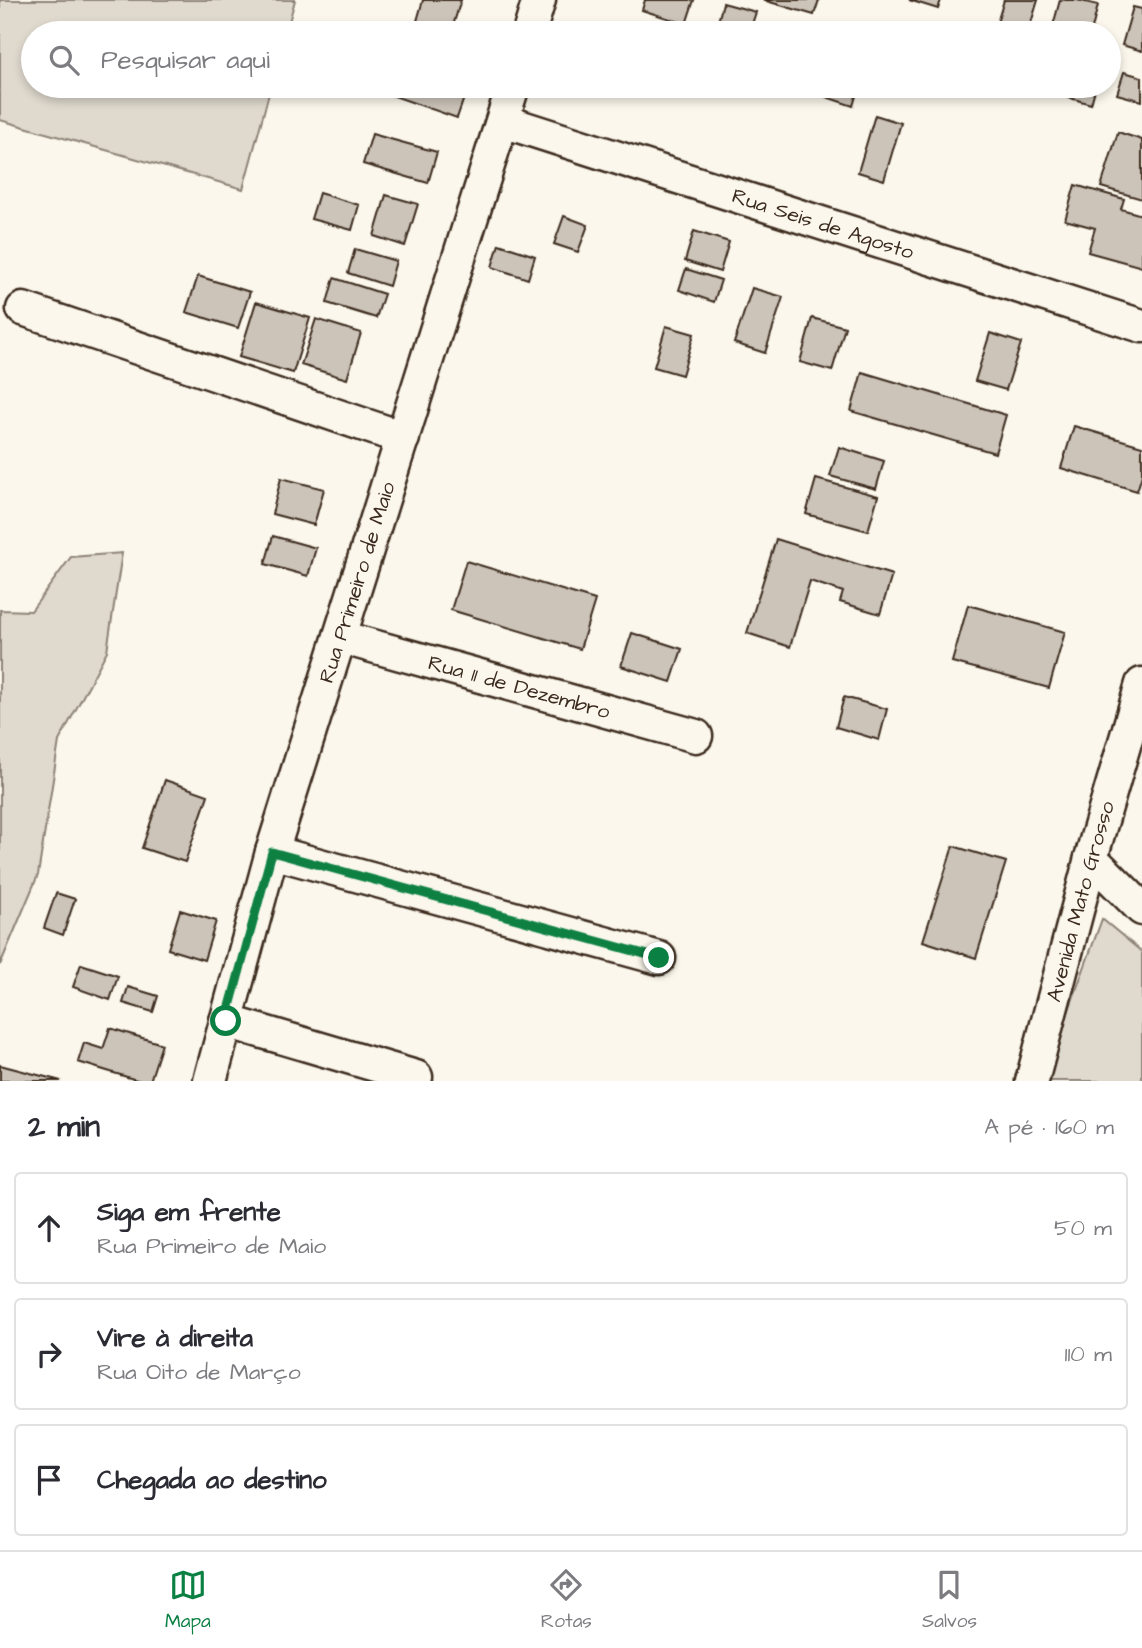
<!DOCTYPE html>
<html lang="pt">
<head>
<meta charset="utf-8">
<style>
	:root { --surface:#fff; --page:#f7f7f7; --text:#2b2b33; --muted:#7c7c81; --line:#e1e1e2; --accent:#0b8043 }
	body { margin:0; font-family:"Architects Daughter",sans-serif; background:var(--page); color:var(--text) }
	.stop { position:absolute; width:21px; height:21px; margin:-16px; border:5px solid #0b8043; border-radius:50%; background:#fff }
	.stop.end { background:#0b8043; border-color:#fff; box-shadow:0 2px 7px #0008 }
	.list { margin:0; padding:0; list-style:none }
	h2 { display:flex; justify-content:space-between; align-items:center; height:91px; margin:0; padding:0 28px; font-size:30px }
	h2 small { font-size:23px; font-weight:400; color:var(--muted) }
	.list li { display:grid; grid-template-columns:46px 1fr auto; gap:21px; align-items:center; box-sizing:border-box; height:112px; margin:0 14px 14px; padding:0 14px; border:2px solid var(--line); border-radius:7px }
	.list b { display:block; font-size:26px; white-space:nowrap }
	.list p { margin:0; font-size:23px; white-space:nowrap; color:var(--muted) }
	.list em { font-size:23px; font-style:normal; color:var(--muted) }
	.icon { flex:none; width:38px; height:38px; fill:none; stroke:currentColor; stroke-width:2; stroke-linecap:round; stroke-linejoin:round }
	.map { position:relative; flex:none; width:1142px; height:1081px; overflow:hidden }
	.search { position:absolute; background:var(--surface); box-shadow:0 4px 10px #0003; left:21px; right:21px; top:21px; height:77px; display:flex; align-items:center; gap:18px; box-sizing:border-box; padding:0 24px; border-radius:38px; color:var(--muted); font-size:26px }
	.sheet { height:469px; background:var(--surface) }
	nav { display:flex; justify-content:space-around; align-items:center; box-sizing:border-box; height:98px; border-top:2px solid var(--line); background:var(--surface); font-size:19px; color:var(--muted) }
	nav a { display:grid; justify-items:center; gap:4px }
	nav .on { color:var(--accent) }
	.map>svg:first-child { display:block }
</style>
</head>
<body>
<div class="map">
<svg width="1142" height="1081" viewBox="0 0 1142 1081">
	<rect width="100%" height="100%" fill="#fbf7ec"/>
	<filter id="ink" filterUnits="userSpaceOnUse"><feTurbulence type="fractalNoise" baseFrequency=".0143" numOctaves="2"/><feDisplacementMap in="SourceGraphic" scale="14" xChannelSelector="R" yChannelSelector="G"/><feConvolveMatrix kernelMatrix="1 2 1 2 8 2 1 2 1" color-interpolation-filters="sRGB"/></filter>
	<g filter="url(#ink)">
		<path fill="#dfd9ce" stroke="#8d8276" stroke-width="2" d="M0,0H295L286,33H33V86H271L243,189L0,120Z
			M122,553L107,651L59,741L38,875L0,965V610L31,611L71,557Z
			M1102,919L1142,952V1081H1043Z"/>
		<path fill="#ccc4b9" stroke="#3b2a1e" stroke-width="2" d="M423,0H461L451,32L417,21Z
			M645,0H694L686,24L642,10Z
			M763,0H819L814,15Z
			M909,0H941L938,9Z
			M1004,0H1038L1028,33H994Z
			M1060,0H1077L1098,5L1091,33H1051Z
			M723,3L756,12L749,33H715Z
			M1133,7L1142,9V51L1122,45Z
			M1124,72L1142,77V101L1117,94Z
			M394,86H439L465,95L457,118L391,95Z
			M820,86H859L853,106L817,94Z
			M1066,86H1096L1091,104L1063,96Z
			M875,115L901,123L884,180L858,172Z
			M1118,132L1142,140V199L1101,187Z
			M372,134L437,152L428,183L363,164Z
			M1075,185L1124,199L1121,209L1142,215V267L1088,252L1095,228L1065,220Z
			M319,193L359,205L352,230L311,219Z
			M386,195L418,204L405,246L374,236Z
			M564,216L588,225L578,252L554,244Z
			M694,231L729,242L720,272L685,261Z
			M499,244L535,256L528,279L492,267Z
			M355,249L396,261L389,286L348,273Z
			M686,269L721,280L714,302L679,290Z
			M198,276L250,292L238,328L186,312Z
			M334,278L384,294L376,318L327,303Z
			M752,288L783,297L765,353L734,343Z
			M256,302L310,318L293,373L239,357Z
			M812,318L845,327L832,371L800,362Z
			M316,319L361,333L347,379L301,365Z
			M666,326L694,334L682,375L654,367Z
			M990,333L1021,343L1006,390L975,381Z
			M862,372L1006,415L995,453L851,411Z
			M1074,426L1142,446V475L1137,491L1061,468Z
			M839,447L884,461L876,489L830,476Z
			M281,478L324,489L314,525L272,514Z
			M816,479L878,496L868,531L806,514Z
			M273,536L316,548L308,576L265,564Z
			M776,539L892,575L880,614L840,602L843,592L810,581L790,647L747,633Z
			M466,561L595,600L580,649L451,610Z
			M968,605L1065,632L1049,688L952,662Z
			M632,633L682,649L671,682L621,666Z
			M844,697L887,709L879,740L836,727Z
			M165,780L208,795L185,862L142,848Z
			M953,846L1006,862L976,958L923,941Z
			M56,893L75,899L63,935L44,928Z
			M180,910L216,921L204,960L168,949Z
			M81,964L118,976L110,1000L73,987Z
			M128,987L158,996L153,1012L123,1003Z
			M110,1028L162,1044L150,1081H140L78,1062L84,1043L103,1049Z
			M0,1065L61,1081H0Z"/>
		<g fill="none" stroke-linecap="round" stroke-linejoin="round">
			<defs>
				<g id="minor">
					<path d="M529,33L539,0"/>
					<path id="s1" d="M503,121L1142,326"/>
					<path d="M23,309L403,438"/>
					<path id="s2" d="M340,637L696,736"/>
					<path d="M272,852L659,958"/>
					<path d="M1091,858L1142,909"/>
					<path d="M226,1021L416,1077"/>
					<path id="s3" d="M210,1081L272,852L513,86"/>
					<path id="s4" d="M1032,1081L1091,858L1142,684"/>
				</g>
			</defs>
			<use href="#minor" stroke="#3b2a1e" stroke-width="37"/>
			<use href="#minor" stroke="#fbf7ec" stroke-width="32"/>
		</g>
	</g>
	<g fill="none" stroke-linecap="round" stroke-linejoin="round" filter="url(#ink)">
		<path stroke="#0b8043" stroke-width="9" d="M226,1021L272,852L659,958"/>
	</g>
	<g text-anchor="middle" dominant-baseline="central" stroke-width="6" stroke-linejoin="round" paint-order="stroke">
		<g font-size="21" fill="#3b2a1e" stroke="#fbf7ec">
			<text stroke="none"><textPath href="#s1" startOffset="336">Rua Seis de Agosto</textPath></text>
			<text stroke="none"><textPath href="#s3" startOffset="520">Rua Primeiro de Maio</textPath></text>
			<text stroke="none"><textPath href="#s2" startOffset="186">Rua 11 de Dezembro</textPath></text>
			<text stroke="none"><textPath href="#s4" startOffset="186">Avenida Mato Grosso</textPath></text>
		</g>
	</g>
</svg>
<div class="stop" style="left:226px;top:1021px"></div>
<div class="stop end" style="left:659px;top:958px"></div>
<div class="search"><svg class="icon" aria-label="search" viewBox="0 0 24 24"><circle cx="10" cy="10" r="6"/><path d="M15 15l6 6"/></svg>Pesquisar aqui</div>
</div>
<section class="sheet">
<h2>2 min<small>A pé · 160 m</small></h2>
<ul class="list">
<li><svg class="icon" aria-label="ahead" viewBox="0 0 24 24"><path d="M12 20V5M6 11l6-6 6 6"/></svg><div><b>Siga em frente</b><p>Rua Primeiro de Maio</p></div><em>50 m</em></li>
<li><svg class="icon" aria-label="right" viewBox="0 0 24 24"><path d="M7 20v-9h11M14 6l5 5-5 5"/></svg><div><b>Vire à direita</b><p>Rua Oito de Março</p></div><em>110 m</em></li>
<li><svg class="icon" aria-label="arrive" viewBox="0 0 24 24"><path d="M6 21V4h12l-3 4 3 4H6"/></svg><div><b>Chegada ao destino</b></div></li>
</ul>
</section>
<nav>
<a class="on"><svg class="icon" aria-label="map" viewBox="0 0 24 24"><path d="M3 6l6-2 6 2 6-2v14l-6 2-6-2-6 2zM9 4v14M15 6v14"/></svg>Mapa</a>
<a><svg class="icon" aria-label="directions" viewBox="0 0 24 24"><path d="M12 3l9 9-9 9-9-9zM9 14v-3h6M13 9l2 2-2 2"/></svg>Rotas</a>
<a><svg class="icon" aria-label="saved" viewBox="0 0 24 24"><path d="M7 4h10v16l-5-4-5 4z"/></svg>Salvos</a>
</nav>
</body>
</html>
